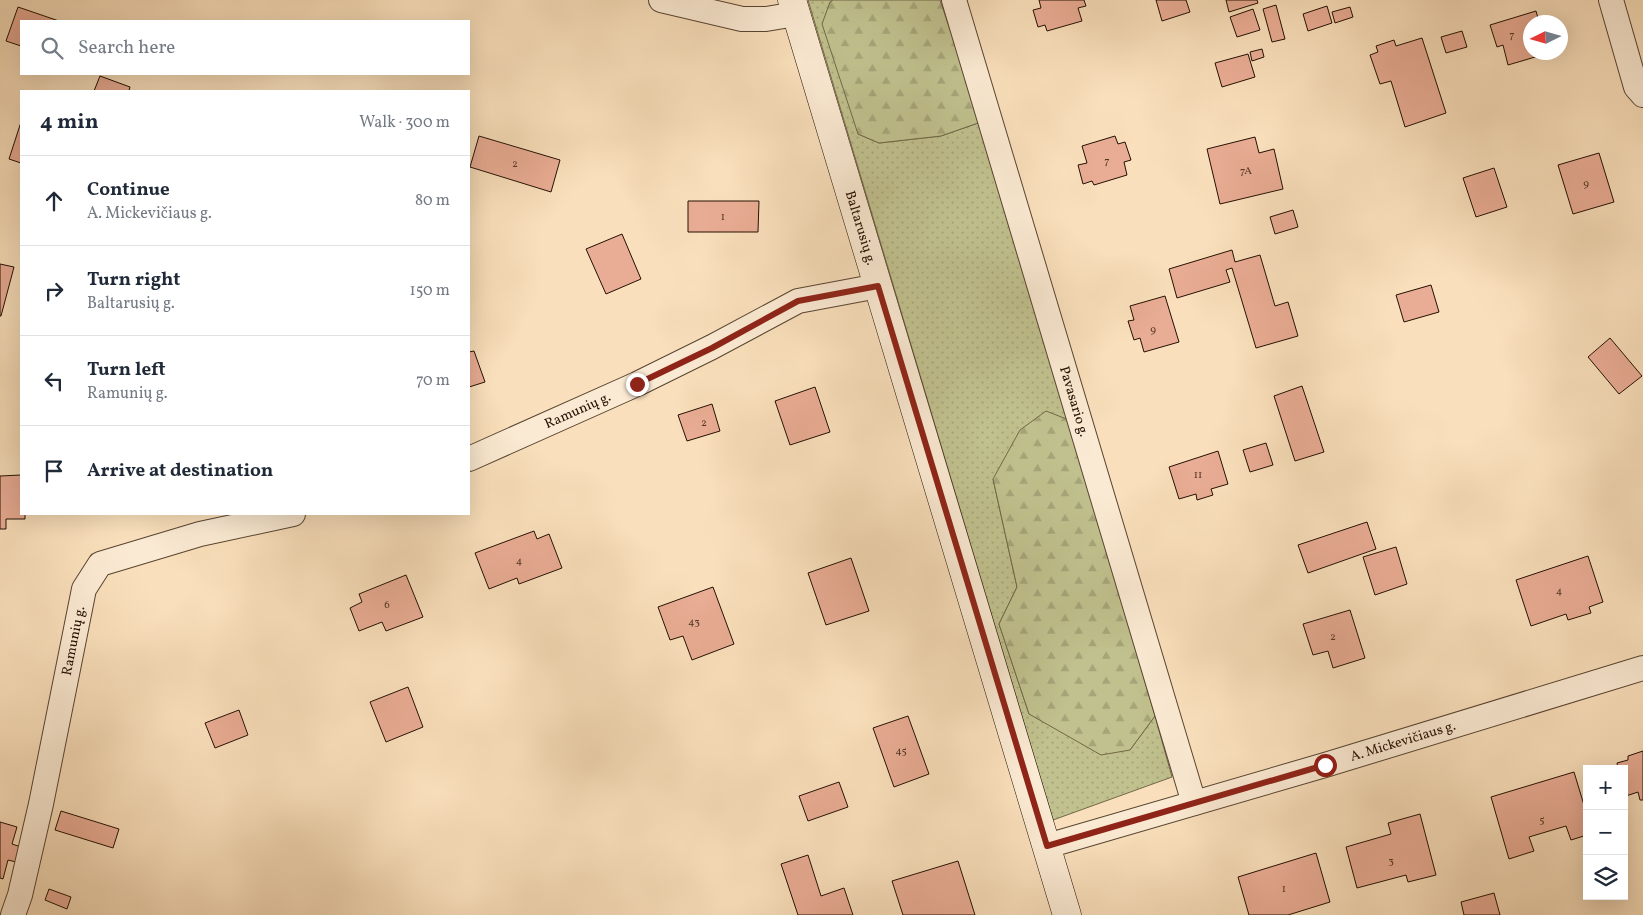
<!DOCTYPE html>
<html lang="en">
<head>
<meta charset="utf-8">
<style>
	:root { --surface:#fff; --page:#f2f2f3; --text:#1f2937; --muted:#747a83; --line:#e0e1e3 }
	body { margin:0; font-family:Vollkorn,serif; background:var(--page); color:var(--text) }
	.controls { position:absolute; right:15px; bottom:15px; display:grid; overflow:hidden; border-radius:0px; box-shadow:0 5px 20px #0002 }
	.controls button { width:45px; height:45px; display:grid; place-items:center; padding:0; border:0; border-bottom:1px solid var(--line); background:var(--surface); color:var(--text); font:25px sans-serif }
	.compass { position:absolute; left:1523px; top:15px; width:45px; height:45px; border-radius:50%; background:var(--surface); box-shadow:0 5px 20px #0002; rotate:265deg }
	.stop { position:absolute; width:15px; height:15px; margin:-11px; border:4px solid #8f2418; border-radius:50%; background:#fff }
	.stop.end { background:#8f2418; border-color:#fff; box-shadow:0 1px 5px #0008 }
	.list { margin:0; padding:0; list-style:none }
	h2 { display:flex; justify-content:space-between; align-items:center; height:65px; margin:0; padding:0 20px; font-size:21px }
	h2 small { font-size:16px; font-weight:400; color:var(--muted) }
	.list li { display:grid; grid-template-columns:32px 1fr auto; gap:15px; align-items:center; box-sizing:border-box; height:90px; padding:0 20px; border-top:1px solid var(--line) }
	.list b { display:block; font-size:19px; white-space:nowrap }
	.list p { margin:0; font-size:16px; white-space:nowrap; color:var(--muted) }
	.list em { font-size:16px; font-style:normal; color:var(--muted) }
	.icon { flex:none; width:28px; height:28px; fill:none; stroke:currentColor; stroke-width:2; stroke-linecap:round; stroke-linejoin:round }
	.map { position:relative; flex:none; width:1643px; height:915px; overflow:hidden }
	.search { position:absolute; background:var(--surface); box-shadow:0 5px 20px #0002; left:20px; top:20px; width:450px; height:55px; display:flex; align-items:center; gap:12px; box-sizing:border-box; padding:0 18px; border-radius:0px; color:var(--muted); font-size:19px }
	.panel { position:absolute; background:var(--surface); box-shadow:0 5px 20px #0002; left:20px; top:90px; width:450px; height:425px; border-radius:0px }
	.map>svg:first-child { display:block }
</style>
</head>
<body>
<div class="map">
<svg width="1643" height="915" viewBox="0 0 1643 915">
	<defs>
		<pattern id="grass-dots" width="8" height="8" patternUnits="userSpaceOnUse" patternTransform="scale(1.25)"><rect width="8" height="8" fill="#c0c18e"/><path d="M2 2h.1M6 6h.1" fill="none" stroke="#a5a579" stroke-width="1.8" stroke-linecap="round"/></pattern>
		<pattern id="forest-firs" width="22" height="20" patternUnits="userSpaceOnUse" patternTransform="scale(1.25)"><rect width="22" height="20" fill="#c0c18e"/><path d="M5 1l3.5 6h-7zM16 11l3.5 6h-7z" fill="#a5a579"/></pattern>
	</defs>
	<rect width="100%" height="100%" fill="#f9dfbb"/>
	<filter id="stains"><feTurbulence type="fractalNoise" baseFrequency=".004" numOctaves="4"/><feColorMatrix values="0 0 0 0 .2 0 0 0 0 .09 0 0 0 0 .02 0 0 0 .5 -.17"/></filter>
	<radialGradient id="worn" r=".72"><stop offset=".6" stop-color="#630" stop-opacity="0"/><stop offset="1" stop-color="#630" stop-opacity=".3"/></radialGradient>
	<path fill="url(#grass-dots)" stroke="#726848" d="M808,0H833L830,2L858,134L879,143L941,136L981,122L1069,420L993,479L1017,587L999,624L1029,714L1130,750L1155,716L1172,777L1053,820Z"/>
	<path fill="url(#forest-firs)" stroke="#726848" d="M833,0H940L981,122L941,136L879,143L858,134L822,24L830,2Z
		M1046,411L1069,420L1155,716L1130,750L1101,755L1029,714L999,624L1017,587L993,479L1020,430Z"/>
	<path fill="#e9ac94" stroke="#241002" d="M1039,0H1084L1086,6L1078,8L1082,21L1047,31L1045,25L1038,27L1033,10L1041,8Z
		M1156,0H1186L1190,12L1162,21Z
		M1226,0H1257L1258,3L1229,12Z
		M1276,5L1285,39L1272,42L1263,9Z
		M1327,6L1332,23L1308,31L1303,14Z
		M18,7L59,21H21V46L6,41Z
		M1350,7L1353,17L1335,23L1332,12Z
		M1253,9L1260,30L1237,37L1230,17Z
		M1536,11L1539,22H1530V52H1541L1542,55L1508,65L1503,45L1497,47L1490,25Z
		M1462,31L1467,47L1446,53L1441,37Z
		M1422,38L1446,113L1405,127L1391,81L1380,84L1370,55L1378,52L1376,46L1394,40L1396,46Z
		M1262,49L1264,57L1252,61L1250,52Z
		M1248,54L1255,77L1222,87L1215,63Z
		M100,76L130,87L129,91H94Z
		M21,122V163L9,159Z
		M479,136L560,160L551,192L470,167Z
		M1115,136L1118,144L1125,142L1131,160L1124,162L1127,175L1094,185L1092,181L1083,184L1078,165L1087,163L1082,146Z
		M1255,137L1259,153L1274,149L1283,189L1220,204L1207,149Z
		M1599,153L1614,202L1573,214L1558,165Z
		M1494,168L1507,207L1476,217L1463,178Z
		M688,201H759L758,232H688Z
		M1293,210L1298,227L1275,234L1270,217Z
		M622,234L641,279L606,294L586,249Z
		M1232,250L1235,262L1260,255L1275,306L1288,302L1298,336L1256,348L1232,268L1226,270L1230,282L1177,298L1169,269Z
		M0,264L14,267L1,316H0Z
		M1431,285L1439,312L1404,322L1396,295Z
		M1165,296L1179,342L1144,352L1140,338L1134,340L1128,321L1134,320L1130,306Z
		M1610,338L1642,376L1619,394L1588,357Z
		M474,351L485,382L469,387V352Z
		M1302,386L1324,452L1295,461L1274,396Z
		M815,387L830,432L790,445L775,401Z
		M712,404L720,431L687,441L678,415Z
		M1266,443L1273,465L1250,472L1243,450Z
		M1218,451L1228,484L1211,489L1213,495L1197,500L1196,494L1179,499L1169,467Z
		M21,475V514H25V519H6V529H0V476Z
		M1367,522L1376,549L1308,573L1298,545Z
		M534,531L537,539L549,534L562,568L519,584L517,578L489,589L475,553Z
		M1396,547L1407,584L1375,595L1363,557Z
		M1588,556L1603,602L1589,607L1591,613L1568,620L1566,614L1531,626L1516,580Z
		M851,558L869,611L826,625L808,573Z
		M406,575L423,617L386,631L382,622L359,631L350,608L362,602L359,594Z
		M713,587L734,644L692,660L683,636L670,640L658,607Z
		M1350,610L1365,658L1333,668L1328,651L1313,655L1303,624Z
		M408,687L423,727L386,742L370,702Z
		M239,710L248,735L215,748L205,723Z
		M908,716L929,774L894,787L873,728Z
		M1643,751V800H1640L1638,792L1626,796L1624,769H1618L1617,763L1628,760V756Z
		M1574,772L1587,815V835L1571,840L1566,826L1529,837L1534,851L1509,859L1491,797Z
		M839,782L848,807L808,821L799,796Z
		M61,811L119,829L113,848L55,830Z
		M1420,814L1436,875L1408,882L1406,875L1357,888L1346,847L1391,834L1388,823Z
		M0,822L17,827L12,844L24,848L20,863L8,860L3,879L0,878Z
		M1316,853L1330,902L1288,915H1249L1238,877Z
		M808,855L821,896L844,888L853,915H798L781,864Z
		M958,861L975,915H903L892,881Z
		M49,889L71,897L67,909L45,900Z
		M1494,893L1500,915H1464L1461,902Z"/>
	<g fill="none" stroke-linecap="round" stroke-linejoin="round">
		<defs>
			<g id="minor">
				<path d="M661,0L742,19H766L796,14"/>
				<path id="s1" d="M954,0L1194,803"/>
				<path d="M1611,0L1636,87L1643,95"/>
				<path id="s2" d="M469,459L637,384L712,347L798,301L878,286"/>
				<path id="s3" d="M1047,846L1325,765L1643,668"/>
				<path id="s4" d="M13,915L20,895L41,804L84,589L100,564L200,534L293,514"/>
			</g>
			<g id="secondary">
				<path id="s5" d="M792,0L1067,915"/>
			</g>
		</defs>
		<use href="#minor" stroke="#594430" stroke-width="26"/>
		<use href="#secondary" stroke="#241002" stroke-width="29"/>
		<use href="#minor" stroke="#fbead3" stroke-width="24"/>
		<use href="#secondary" stroke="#fbead3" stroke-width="28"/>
	</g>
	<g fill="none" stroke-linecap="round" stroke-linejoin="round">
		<path stroke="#8f2418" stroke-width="6" d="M637,384L712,348L798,301L878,286L1047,846L1325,765"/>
	</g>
	<g text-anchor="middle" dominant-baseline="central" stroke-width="4" stroke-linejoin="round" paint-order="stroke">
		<g font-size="11" fill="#553726">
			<text x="1512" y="35">7</text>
			<text x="1107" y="161">7</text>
			<text x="515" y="164">2</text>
			<text x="1246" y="171">7A</text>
			<text x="1586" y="184">9</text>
			<text x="723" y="217">1</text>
			<text x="1153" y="330">9</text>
			<text x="704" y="423">2</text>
			<text x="1198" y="475">11</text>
			<text x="519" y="561">4</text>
			<text x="1559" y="591">4</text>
			<text x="387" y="605">6</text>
			<text x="694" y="622">43</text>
			<text x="1333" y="637">2</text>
			<text x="901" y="751">45</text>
			<text x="1542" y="820">5</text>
			<text x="1391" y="861">3</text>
			<text x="1284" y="889">1</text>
		</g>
		<g font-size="14" fill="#241002" stroke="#fbead3">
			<text stroke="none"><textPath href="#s5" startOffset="238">Baltarusių g.</textPath></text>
			<text stroke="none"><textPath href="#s1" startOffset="419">Pavasario g.</textPath></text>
			<text stroke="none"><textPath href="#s2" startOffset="119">Ramunių g.</textPath></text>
			<text stroke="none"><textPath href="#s4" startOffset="281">Ramunių g.</textPath></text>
			<text stroke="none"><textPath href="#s3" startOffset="371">A. Mickevičiaus g.</textPath></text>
		</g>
	</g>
	<rect width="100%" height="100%" filter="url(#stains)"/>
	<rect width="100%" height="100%" fill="url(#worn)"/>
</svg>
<div class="controls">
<button>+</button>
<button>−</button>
<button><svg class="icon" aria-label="layers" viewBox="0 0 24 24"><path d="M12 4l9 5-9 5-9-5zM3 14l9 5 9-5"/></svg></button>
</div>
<svg class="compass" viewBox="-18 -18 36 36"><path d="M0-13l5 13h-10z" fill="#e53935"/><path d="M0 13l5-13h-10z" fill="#747a83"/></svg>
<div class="stop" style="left:1325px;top:765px"></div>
<div class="stop end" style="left:637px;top:384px"></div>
<div class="search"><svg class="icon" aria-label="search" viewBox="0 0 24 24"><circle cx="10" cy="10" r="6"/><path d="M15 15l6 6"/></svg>Search here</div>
<section class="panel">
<h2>4 min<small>Walk · 300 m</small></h2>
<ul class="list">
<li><svg class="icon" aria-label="ahead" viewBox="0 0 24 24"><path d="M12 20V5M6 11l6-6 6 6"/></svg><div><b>Continue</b><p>A. Mickevičiaus g.</p></div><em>80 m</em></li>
<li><svg class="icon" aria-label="right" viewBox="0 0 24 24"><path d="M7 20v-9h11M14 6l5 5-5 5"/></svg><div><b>Turn right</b><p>Baltarusių g.</p></div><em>150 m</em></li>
<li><svg class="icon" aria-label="left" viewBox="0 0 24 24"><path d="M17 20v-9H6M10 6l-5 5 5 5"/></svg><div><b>Turn left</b><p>Ramunių g.</p></div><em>70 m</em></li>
<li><svg class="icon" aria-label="arrive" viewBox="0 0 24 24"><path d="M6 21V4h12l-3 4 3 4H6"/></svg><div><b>Arrive at destination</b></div></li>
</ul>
</section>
</div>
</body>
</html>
